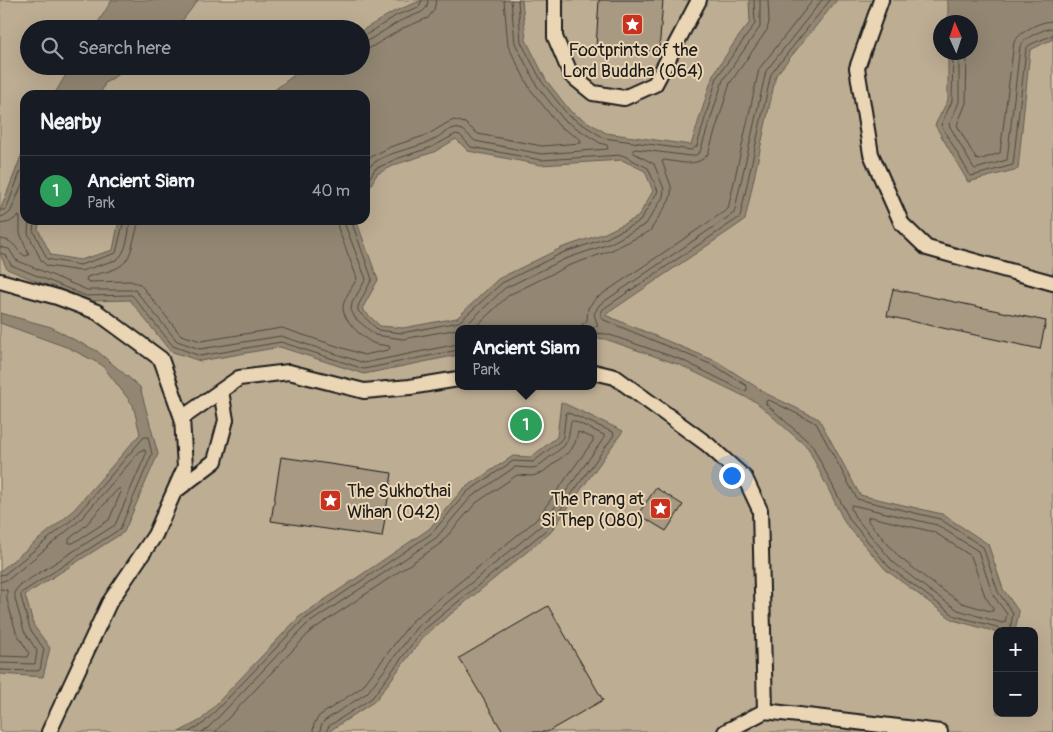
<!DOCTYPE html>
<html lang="en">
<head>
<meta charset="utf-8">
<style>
	:root { --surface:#171b24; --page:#242831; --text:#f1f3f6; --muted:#9ea1a6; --line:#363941; --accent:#ea580c }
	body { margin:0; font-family:Pangolin,sans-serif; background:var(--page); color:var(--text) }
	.controls { position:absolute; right:15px; bottom:15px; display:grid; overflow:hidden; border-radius:10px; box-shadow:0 5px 20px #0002 }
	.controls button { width:45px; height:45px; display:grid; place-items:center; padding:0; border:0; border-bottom:1px solid var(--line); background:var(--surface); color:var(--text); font:25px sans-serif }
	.compass { position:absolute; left:933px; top:15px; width:45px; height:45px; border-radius:50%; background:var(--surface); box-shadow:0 5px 20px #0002; rotate:357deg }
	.you { position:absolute; left:731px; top:475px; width:18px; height:18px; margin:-12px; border:4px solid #fff; border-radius:50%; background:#1a73e8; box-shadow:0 0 0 8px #1a73e833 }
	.badge { display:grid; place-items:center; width:32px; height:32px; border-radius:50%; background:var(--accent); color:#fff; font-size:16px; font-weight:700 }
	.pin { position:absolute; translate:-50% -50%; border:2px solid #fff; box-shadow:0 1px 5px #0006 }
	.popup { position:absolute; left:455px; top:325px; width:142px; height:65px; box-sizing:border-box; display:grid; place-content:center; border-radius:10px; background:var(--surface); filter:drop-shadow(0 1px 4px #0005); font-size:16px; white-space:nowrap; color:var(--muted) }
	.popup b { font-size:19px; color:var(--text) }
	.popup::after { content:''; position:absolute; left:50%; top:100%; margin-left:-10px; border:10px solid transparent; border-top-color:var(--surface) }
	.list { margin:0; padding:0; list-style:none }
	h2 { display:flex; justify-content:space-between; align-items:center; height:65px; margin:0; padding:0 20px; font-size:21px }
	h2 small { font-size:16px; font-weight:400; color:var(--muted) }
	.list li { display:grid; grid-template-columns:32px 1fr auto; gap:15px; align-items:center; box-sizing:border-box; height:70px; padding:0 20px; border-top:1px solid var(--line) }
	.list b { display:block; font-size:19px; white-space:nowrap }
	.list p { margin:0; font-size:16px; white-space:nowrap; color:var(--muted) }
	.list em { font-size:16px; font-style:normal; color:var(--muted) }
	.icon { flex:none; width:28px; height:28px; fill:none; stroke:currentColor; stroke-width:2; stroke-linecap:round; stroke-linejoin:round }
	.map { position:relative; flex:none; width:1053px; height:732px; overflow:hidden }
	.search { position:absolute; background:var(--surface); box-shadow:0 5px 20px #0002; left:20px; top:20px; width:350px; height:55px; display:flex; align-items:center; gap:12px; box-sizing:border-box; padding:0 18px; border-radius:28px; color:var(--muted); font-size:19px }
	.panel { position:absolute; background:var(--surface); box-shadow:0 5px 20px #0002; left:20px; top:90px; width:350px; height:135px; border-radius:15px }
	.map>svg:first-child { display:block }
</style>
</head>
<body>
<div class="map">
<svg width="1053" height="732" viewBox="0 0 1053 732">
	<rect width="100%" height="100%" fill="#decaab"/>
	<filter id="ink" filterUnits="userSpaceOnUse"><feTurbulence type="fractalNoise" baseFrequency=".02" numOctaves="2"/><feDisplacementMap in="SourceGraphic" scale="10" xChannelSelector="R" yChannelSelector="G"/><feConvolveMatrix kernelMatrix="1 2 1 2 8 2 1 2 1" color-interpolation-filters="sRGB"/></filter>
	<g filter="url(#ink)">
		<path fill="#bdad93" stroke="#6c6458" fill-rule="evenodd" d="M0,0H1053V732H0ZM940,22H970V52H940ZM29,29H361V66H29ZM25,95H365V220H25ZM458,329H594V386H458ZM997,631H1034V713H997Z"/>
		<path fill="#938773" stroke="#635c50" d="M112,0H198L176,29H94Z
			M423,0H522L526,40L546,80L571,112L606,133L691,145L713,75L736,40L750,22L749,0H837L776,75L745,220L605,315L718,362L767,394L819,419L860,495L942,514L988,544L1003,589L1019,612L1015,631H997V632L953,620L886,570L845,523L808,448L756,402L680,365L605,339L594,338V329H458V355L364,374L280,347L200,361L170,351L130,300L85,301L7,269L0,254V211L25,146V220H40L38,229L51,255L80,260L113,250L119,220H356L378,280L362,309L380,326L403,328L457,318L498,279L561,248L605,233L638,217L653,191L645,171L622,160L541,165L468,151L456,139L434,152L397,164L377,174L365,195V95H268L306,66H361V31L395,11Z
			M946,0H1053V39L1030,50L1018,169L968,182L935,125L948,100V53L970,52V22H948V4Z
			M71,66H131L105,83L100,95H54Z
			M0,313L51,327L73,339L97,351L140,387L158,454L124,532L25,595L34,626L50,648L43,677L0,674V571L71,513L140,434L133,405L102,365L69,348L0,323Z
			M561,402L623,431L550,533L424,636L375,701L328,732H179L201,720L299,617L429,529L463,489L513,456L531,457L557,437Z"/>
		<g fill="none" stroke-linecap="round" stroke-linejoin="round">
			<path stroke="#4c473f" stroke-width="1" d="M518,0L521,42L542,82L568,115L604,138L691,150L697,146L717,77L755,24L754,0
				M361,35H366L397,15L419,7L422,0
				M361,42L369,40L400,21L422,12L427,7L428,0
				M361,49L370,48L403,28L428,18L434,10L436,0
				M953,52L952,101L941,125L970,175L972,176L1013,165L1026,49L1029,45L1053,35
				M959,52V102L949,125L973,167L975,169L1007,160L1020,46C1025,37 1043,29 1053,28
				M967,52L966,103L957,125L976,159L979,160L1000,153L1014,42C1021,31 1040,21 1053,21
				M365,160L390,147L427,135L447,123L454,120L465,123L478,134L542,146L581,143L580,139L559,126L530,89L508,46L504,0
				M365,172C376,153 412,150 431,141C439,137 446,130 455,128L463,130L475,141L541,154L608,149L607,145L600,143L564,120L537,86L515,43L511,0
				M0,210H4L7,207L25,160
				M0,217L7,215L11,211L25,177
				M29,220L28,233L41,260L47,266L81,271L116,260C127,254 129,232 130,220
				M35,220L33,230L47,259L80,265L116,253L124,220
				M138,220C138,228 135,235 133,243C127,272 112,269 87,277L86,280L89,282L130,281L140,284L181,335L201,341L282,328L364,355L388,350L390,348L389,346C384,345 378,345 373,343C362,338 342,319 343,307C344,297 353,287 357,278L338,228L337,220
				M345,220V225L366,279L352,303L351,310L355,318L375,335L403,339L458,329
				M351,220L372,279L358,306V311L378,330L402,333L459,322L502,283L562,253L607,238L640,221L658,191L648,168L622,155L541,160L471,147L460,135L456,134L432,147L396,159L375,169L365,185
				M0,224L10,222L18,216L20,217V233L29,255L26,256C15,252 17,240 0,239
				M0,247L9,249L16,260L87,290H135L177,341L200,349L281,336L364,363L458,344
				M0,253L6,255L11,265L86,296L132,295L173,346L200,356L281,342L364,369L458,350
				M459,329L465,326L505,288L565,259L609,244L646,224L663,197L664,189L654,164L634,153L633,150L636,149L690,156L696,155L700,152L723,80L760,27V0
				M473,329L509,295L568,266L612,250L650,231L669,201L671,195V186L662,161L664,160C680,162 697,168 708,154L730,83L767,30L769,22L768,0
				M578,329L587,320L588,308L595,299L728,209L759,69L813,0
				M588,329L598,326L594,314L599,305L734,213L766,71L822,0
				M594,333L607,334L682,360L744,391L747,390V386L715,366L604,320L601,317V313L603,309L740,217L771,74L830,0
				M120,489L121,492L109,520L73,543H69V539L85,526L117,490Z
				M852,505L937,525L978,551L993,595L1007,614L1005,622L1002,623L958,610L930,591L893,562L855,517L851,508Z
				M871,517L934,532L971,556L985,596L993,608V611H990L962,603L935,585L899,557L868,521V518Z
				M0,575L5,574L75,517L144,437H148L152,454L120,529L21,593V597L30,629L44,649L40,670L37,671L0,670
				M0,582L9,579L79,521L141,450H145L146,454L115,525L20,585L15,591V599L24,631L37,651L35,664L0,663
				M0,589L7,590V600L16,632L29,653L27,657L0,656
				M1001,631L997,627L955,616L889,567L850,520L812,445L766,404V401L769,400L816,423L857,499L940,519L983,547L998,592L1013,613L1010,631
				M189,732L204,723L302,621L432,533L467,492L513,461L533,462L560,441L563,437L566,412L613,432L614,435L546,530L421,632L372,698L329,726L326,732
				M202,732L209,727L306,625L436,538L471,497L515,467L531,468L537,467L564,446L568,439L571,421H574L604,435V438L542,525L417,627L367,693L324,721L321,726L320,732
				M215,732L311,631L440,544L476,503L517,475L533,476L543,472L571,450L575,443L578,432L593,438V441L536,520L412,621L362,687L319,716L314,724L313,732"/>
		</g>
		<path fill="#a89983" stroke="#1c1c1c" d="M599,0H663L659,51L596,47Z
			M893,289L1046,321L1040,349L887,316Z
			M281,457L392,473L382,537L271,521Z
			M656,488L683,505L666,531L638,514Z
			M548,606L603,700L547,732H503L459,658Z"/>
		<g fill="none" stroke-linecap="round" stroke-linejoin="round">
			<defs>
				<path id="lane" d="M555,0V37L571,75L593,93L624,98L655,84L699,0
					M881,0L857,68L871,154L902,224L927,248L1053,283
					M0,281L57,297L97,312L161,359L182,418L185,467L155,535L109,603L49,732
					M594,372L615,377L707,444L745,478L760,510L765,711
					M182,418L239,378L289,372L364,391L410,387L458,379
					M174,492L215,461L226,420L221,391
					M725,732L765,711L940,732"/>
			</defs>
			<use href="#lane" stroke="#1c1c1c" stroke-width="18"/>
			<use href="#lane" stroke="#ead5b4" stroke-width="14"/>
		</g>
	</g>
	<defs>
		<symbol id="sight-square" viewBox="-11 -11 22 22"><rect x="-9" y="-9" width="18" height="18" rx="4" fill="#c8321e" stroke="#ead5b4"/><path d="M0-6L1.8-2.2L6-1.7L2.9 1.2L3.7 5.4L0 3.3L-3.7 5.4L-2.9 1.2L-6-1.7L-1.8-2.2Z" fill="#fff"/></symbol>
	</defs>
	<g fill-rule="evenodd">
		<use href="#sight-square" x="620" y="12" width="25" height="25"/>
		<use href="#sight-square" x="318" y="488" width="25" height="25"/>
		<use href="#sight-square" x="648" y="496" width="25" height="25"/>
	</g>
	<g text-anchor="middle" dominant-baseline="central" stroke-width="4" stroke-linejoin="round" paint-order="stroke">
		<g font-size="18" fill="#1c1c1c" stroke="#ead5b4">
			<text x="633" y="50">Footprints of the<tspan x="633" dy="21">Lord Buddha (064)</tspan></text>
			<text x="347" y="491" text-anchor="start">The Sukhothai<tspan x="347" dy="21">Wihan (042)</tspan></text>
			<text x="644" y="499" text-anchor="end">The Prang at<tspan x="644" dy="21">Si Thep (080)</tspan></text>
		</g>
	</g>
</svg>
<div class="controls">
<button>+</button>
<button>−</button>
</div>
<svg class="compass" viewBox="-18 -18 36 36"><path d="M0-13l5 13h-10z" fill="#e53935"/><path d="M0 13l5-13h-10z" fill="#9ea1a6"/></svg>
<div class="you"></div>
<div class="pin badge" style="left:526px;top:425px;background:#2e9e5b">1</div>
<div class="popup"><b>Ancient Siam</b>Park</div>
<div class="search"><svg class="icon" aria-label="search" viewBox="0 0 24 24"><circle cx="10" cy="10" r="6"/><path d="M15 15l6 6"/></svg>Search here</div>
<section class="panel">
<h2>Nearby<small></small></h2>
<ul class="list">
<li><span class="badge" style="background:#2e9e5b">1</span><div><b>Ancient Siam</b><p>Park</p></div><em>40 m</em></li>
</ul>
</section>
</div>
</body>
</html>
